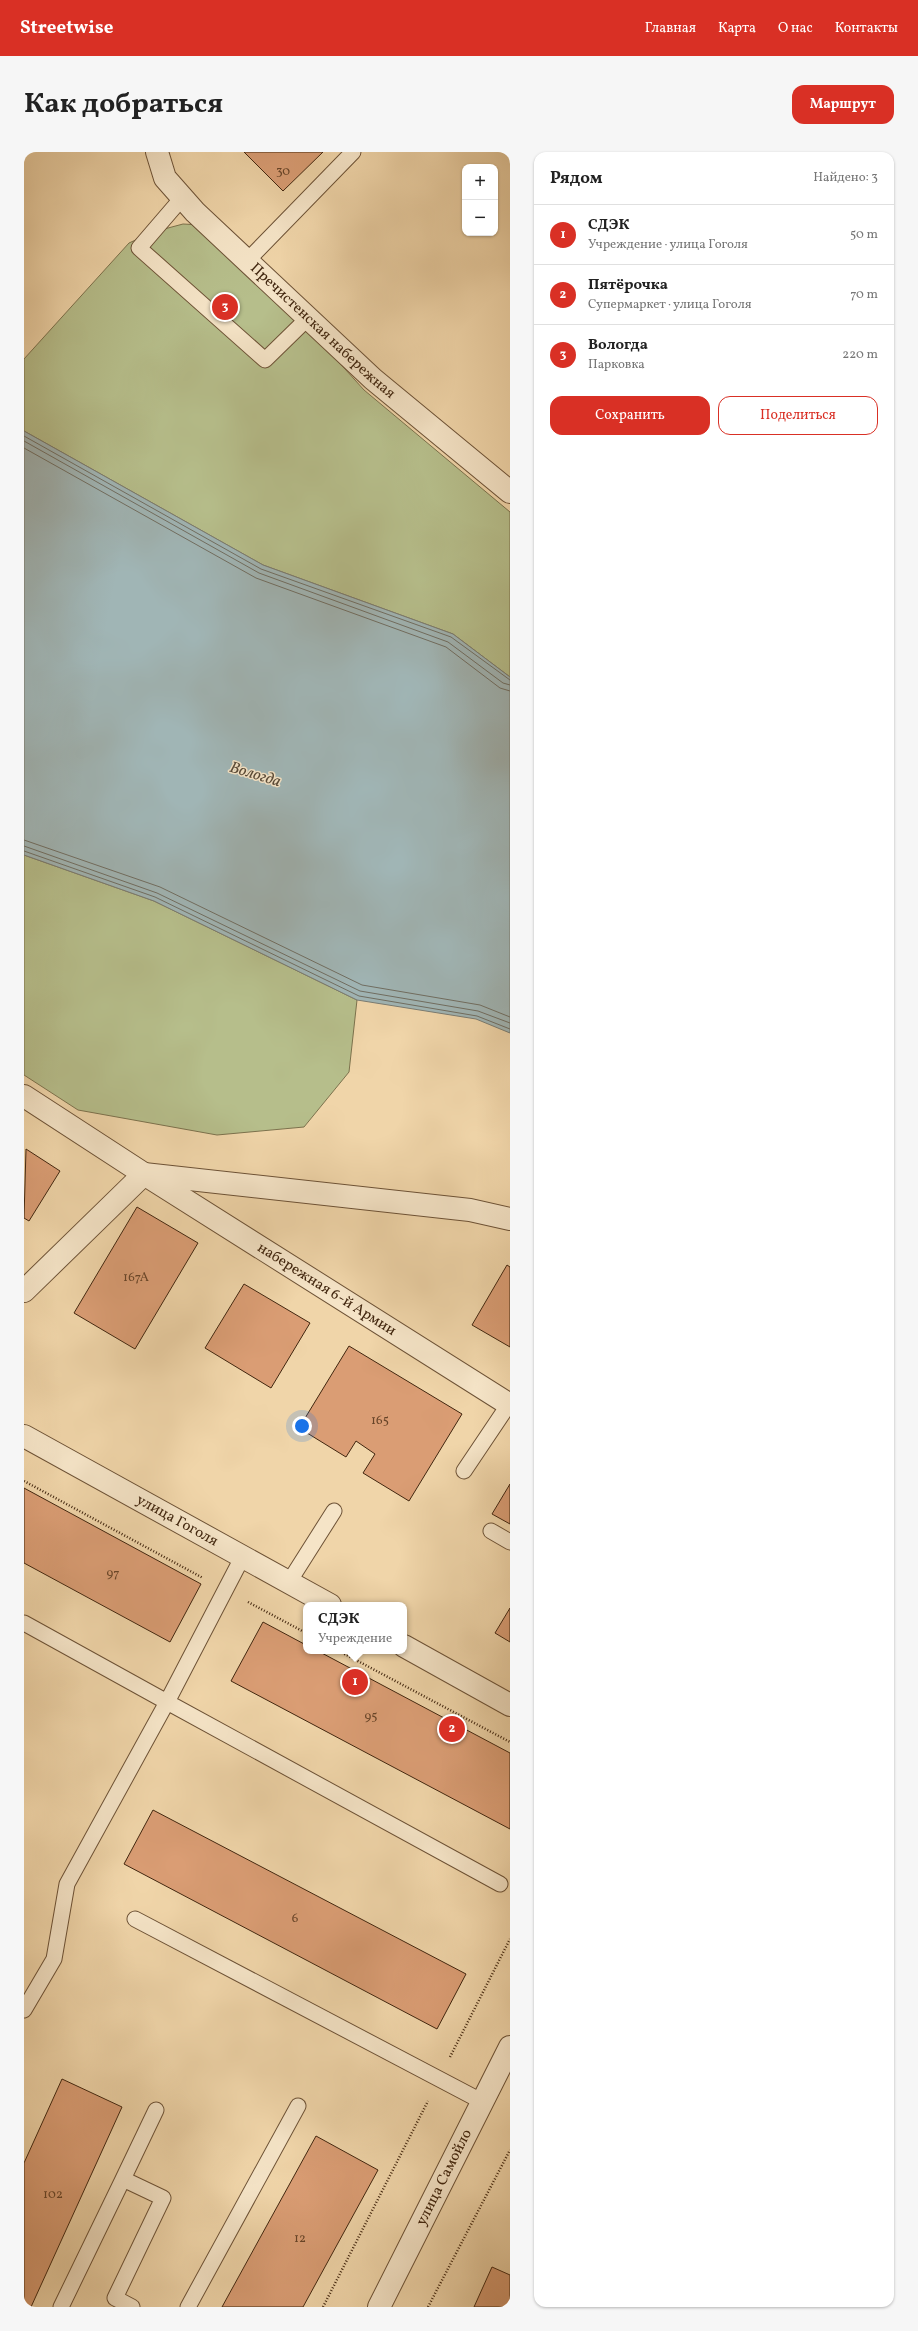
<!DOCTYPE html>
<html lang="ru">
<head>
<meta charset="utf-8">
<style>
	:root { --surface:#fff; --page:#f6f6f6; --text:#222; --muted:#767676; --line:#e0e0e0; --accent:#d93025 }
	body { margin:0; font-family:Vollkorn,serif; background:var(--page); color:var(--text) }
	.controls { position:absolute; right:12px; top:12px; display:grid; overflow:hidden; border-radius:8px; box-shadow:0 1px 3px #0004 }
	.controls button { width:36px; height:36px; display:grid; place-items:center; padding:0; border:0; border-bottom:1px solid var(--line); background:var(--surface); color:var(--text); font:20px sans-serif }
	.you { position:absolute; left:278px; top:1274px; width:14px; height:14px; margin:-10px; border:3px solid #fff; border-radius:50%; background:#1a73e8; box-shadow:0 0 0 6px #1a73e833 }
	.badge { display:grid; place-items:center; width:26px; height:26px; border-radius:50%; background:var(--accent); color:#fff; font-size:13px; font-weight:700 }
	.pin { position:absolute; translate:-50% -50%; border:2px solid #fff; box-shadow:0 1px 4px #0006 }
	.popup { position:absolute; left:279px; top:1450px; width:104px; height:52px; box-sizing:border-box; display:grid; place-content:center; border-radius:8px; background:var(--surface); filter:drop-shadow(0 1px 3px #0005); font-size:13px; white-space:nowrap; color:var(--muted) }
	.popup b { font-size:15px; color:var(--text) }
	.popup::after { content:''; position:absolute; left:50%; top:100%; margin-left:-8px; border:8px solid transparent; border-top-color:var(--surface) }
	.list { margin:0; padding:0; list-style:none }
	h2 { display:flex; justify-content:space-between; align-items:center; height:52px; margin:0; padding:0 16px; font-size:17px }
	h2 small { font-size:13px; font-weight:400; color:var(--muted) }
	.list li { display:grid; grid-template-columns:26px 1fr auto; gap:12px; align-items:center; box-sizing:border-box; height:60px; padding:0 16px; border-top:1px solid var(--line) }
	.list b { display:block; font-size:15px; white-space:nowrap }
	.list p { margin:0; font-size:13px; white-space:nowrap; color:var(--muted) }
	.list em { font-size:13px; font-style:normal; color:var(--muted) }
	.actions { display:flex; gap:8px; padding:12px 16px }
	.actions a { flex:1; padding:9px 0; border:1px solid var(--accent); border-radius:12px; text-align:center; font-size:14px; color:var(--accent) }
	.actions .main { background:var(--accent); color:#fff }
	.map { position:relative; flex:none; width:486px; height:2155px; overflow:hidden; border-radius:12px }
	header { display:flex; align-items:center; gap:24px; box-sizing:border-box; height:56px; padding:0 20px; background:var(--accent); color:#fff }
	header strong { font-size:19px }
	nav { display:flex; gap:22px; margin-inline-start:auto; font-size:14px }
	.intro { display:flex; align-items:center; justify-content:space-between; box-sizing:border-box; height:96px; padding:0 24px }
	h1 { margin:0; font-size:28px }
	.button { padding:10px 18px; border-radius:12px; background:var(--accent); color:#fff; font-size:14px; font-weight:700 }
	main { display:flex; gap:24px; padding:0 24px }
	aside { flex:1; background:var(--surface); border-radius:12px; box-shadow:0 1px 3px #0004 }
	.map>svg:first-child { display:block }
</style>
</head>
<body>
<header>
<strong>Streetwise</strong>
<nav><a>Главная</a><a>Карта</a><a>О нас</a><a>Контакты</a></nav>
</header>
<div class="intro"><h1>Как добраться</h1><a class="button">Маршрут</a></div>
<main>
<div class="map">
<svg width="486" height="2155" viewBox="0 0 486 2155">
	<rect width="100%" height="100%" fill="#f0d5a9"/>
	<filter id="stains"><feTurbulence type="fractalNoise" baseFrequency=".005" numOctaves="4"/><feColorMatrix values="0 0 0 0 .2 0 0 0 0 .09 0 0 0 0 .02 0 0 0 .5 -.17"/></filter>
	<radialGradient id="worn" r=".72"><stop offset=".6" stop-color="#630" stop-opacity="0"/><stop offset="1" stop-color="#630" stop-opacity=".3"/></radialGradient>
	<path fill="#b6be8b" stroke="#7c724d" d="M159,72L178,73L199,82L340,238L486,360V525L429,482L239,413L0,279V207L105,91L129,80Z
		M0,703L130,749L333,848L325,920L280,975L193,983L54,958L0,923Z"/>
	<path fill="#a0b5b5" stroke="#7a7c73" d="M0,279L239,413L429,482L486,525V881L452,867L333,848L130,749L0,703Z"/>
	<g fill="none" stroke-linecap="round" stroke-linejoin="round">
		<path stroke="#706e62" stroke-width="1" d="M0,284L237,417L427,485L486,528
			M0,289L235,421L424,490L479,531L486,533
			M0,296L232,426L422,495L476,536L486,539
			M0,688L136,735L338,833L456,853L486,865
			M0,694L133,741L336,839L454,859L486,871
			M0,699L131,745L335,844L453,864L486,877"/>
	</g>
	<path fill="#da9d74" stroke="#41260f" d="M220,0H299L259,39Z
		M2,997L36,1019L5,1069L0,1066Z
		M113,1055L174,1091L111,1197L50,1161Z
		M483,1113L486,1115V1195L448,1173Z
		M220,1132L286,1171L247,1236L181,1196Z
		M325,1194L438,1262L385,1349L339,1321L351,1302L332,1289L322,1305L275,1276Z
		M486,1332V1372L468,1362Z
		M0,1336L177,1432L146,1490L0,1411Z
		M486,1456V1490L471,1481Z
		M239,1470L282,1493V1499H294L486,1601V1677L207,1529Z
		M129,1658L442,1822L413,1877L100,1712Z
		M38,1927L98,1955L7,2155H0V2011Z
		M292,1984L354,2018L279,2155H198Z
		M468,2115L486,2123V2155H450Z"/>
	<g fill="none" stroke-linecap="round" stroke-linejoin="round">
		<defs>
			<path id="lane" d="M158,46L115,96L241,208L284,166
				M223,109L329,0
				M440,1319L485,1252
				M467,1379L486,1390
				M219,1404L143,1550L476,1732
				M265,1430L310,1359
				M0,1471L143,1550L43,1732L30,1807L0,1858
				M111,1767L459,1950
				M99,2027L132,1958
				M37,2155L99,2027L139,2046L91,2146L108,2155
				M164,2155L274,1954"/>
			<g id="street">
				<path id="s1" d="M133,0L141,26L171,60L349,227L486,340"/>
				<path id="s2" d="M0,944L120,1022L486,1253"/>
				<path d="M0,1139L120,1022L446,1058L486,1067"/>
				<path id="s3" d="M0,1284L306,1453"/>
				<path d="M380,1494L486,1553"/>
				<path id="s4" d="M355,2155L486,1895"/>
			</g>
		</defs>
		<use href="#lane" stroke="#6d5236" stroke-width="17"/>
		<use href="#street" stroke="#6d5236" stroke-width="24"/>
		<path stroke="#41260f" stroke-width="2.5" stroke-dasharray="1 2" stroke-linecap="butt" d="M0,1329L179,1426
			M224,1450L282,1481
			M315,1499L486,1590
			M426,1905L486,1787
			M299,2155L404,1949
			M404,2155L486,1998"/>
		<use href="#lane" stroke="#f5e4c7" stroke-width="15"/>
		<use href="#street" stroke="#f5e4c7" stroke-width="22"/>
	</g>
	<g text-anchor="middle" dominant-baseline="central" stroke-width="3" stroke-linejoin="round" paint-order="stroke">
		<g font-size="13" fill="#674428">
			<text x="259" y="20">30</text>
			<text x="112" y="1126">167А</text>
			<text x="356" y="1269">165</text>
			<text x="89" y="1422">97</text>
			<text x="347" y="1565">95</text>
			<text x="271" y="1767">6</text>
			<text x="29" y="2043">102</text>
			<text x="276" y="2087">12</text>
		</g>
		<g font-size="15" fill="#41260f" stroke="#f5e4c7">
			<text stroke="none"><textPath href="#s1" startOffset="247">Пречистенская набережная</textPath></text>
			<text stroke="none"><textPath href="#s2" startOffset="359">набережная 6-й Армии</textPath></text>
			<text stroke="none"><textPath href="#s3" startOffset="175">улица Гоголя</textPath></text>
			<text stroke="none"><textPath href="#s4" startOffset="145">улица Самойло</textPath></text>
		</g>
		<g font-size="16" font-style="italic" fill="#594a38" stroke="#f5e4c7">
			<text transform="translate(231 623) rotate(17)">Вологда</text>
		</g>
	</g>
	<rect width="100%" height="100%" filter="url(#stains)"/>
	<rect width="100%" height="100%" fill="url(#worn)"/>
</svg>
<div class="controls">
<button>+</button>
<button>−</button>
</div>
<div class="you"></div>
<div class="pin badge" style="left:331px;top:1530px">1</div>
<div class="popup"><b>СДЭК</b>Учреждение</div>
<div class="pin badge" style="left:428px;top:1577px">2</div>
<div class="pin badge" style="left:201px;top:155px">3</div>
</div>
<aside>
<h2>Рядом<small>Найдено: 3</small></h2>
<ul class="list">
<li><span class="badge">1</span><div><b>СДЭК</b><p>Учреждение · улица Гоголя</p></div><em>50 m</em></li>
<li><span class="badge">2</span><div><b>Пятёрочка</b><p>Супермаркет · улица Гоголя</p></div><em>70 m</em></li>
<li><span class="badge">3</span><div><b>Вологда</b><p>Парковка</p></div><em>220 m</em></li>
</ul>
<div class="actions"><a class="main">Сохранить</a><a>Поделиться</a></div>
</aside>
</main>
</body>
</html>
